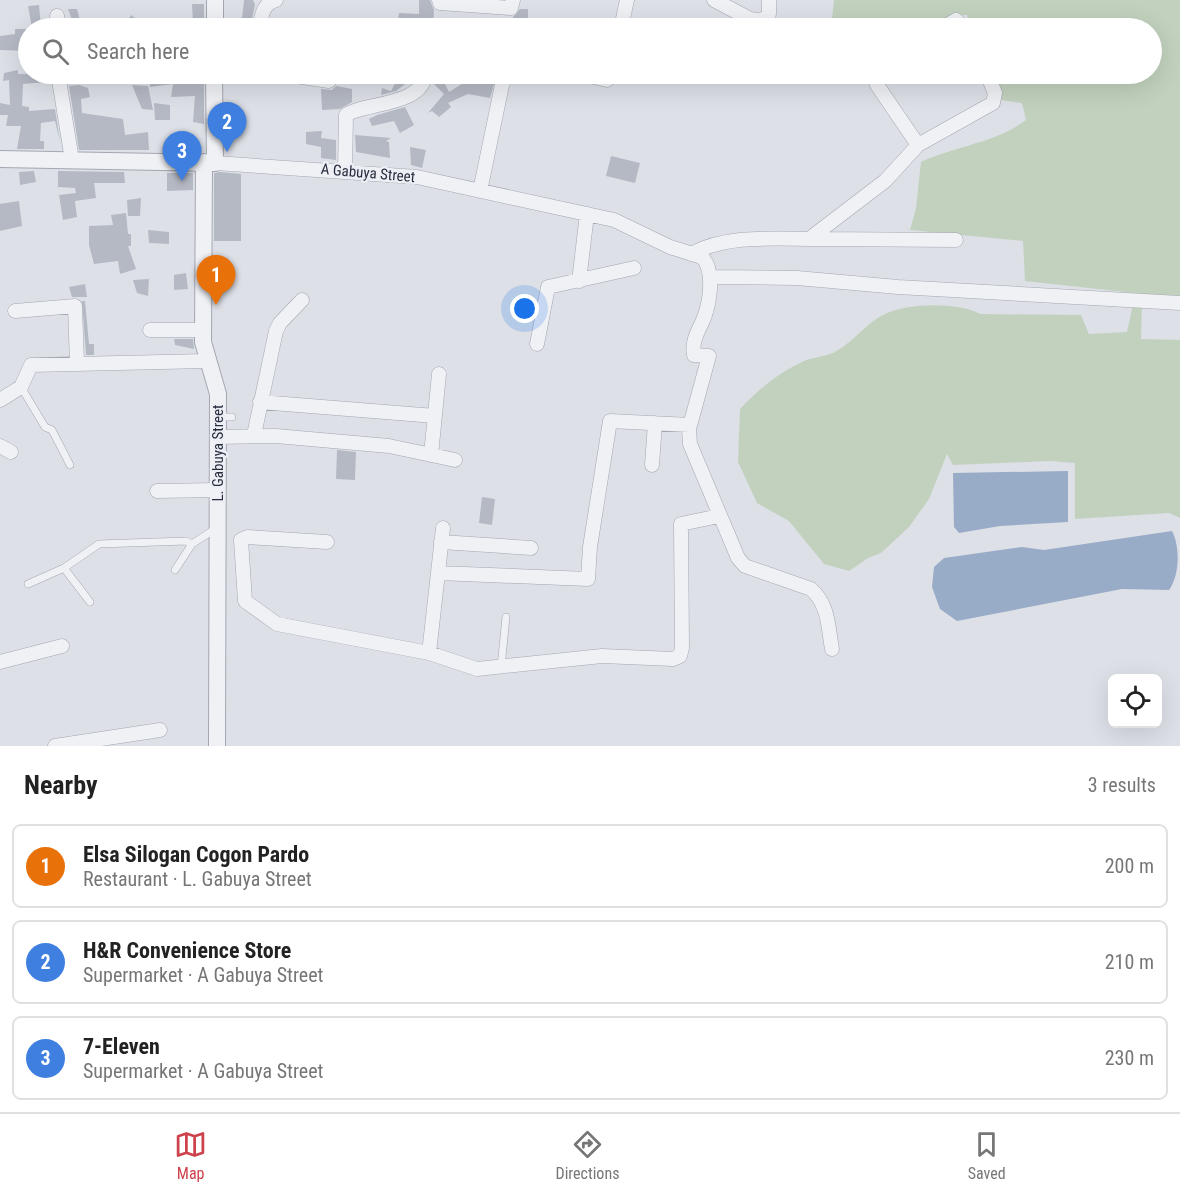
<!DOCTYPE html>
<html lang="en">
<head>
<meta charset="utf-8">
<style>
	:root { --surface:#fff; --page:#f6f6f6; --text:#222; --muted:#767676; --line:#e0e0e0; --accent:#cd424b }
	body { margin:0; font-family:"Roboto Condensed",sans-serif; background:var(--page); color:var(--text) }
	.controls { position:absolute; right:18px; bottom:18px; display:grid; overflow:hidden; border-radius:9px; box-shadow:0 6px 24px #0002 }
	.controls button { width:54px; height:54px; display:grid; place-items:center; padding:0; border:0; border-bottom:2px solid var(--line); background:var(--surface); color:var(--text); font:30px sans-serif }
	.you { position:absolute; left:525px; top:309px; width:21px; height:21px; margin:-15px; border:4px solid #fff; border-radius:50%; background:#1a73e8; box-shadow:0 0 0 9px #1a73e833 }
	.badge { display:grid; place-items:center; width:39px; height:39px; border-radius:50%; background:var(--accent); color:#fff; font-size:20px; font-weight:700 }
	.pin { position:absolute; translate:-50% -50px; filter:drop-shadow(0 2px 3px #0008) }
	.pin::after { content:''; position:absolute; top:32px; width:21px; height:18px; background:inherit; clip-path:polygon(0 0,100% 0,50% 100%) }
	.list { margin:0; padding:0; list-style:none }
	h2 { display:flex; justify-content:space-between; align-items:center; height:78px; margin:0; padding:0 24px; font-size:26px }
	h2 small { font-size:20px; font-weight:400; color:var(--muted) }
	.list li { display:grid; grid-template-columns:39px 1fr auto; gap:18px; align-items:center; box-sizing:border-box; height:84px; margin:0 12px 12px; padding:0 12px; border:2px solid var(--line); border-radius:9px }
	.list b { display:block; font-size:22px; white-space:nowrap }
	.list p { margin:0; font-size:20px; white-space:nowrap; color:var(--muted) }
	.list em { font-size:20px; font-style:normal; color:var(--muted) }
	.icon { flex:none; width:33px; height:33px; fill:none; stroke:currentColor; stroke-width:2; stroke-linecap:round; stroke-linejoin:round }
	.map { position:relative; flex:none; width:1180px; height:746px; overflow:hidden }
	.search { position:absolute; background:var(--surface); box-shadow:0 6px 24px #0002; left:18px; right:18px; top:18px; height:66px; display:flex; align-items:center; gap:15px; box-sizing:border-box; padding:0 21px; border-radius:33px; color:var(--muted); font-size:22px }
	.sheet { height:366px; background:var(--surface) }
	nav { display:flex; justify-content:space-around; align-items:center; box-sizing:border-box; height:84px; border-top:2px solid var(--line); background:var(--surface); font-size:16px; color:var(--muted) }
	nav a { display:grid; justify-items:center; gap:3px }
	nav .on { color:var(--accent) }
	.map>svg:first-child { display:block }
</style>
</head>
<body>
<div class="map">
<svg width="1180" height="746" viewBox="0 0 1180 746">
	<rect width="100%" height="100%" fill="#dde0e7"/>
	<path fill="#c2d1be" d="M834,0H1180V298L1025,281L1023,241L910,230L916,208L921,162C955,146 996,143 1026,120L1022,103L1001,100L990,74H1152V28H972L967,15H961L938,28H841L832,19Z
		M1142,303L1141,339L1180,340V518L1169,513L1075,519V463L1050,461L953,465L947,454L929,499L909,527L881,553L868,558L849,571L824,564L789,521L757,503L738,462L740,409C758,390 778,373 802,362C812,357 823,357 833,353C853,343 867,322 885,314C908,303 958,302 980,314L1081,315L1089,334L1127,332L1133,304Z"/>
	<path fill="#98abc7" d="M1068,471V522L1000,526L959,533L954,527L953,473Z
		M1172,531C1180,546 1180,575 1169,590L1122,589L957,621L940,609L932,587L934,567L944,558L1022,547L1044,550Z"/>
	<path fill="#b5b9c4" d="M244,0H253L255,5L250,28H241Z
		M419,0H430L434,10L433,28H423L420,24L414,28H397L399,13L419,14Z
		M192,4H204V25L193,24Z
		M39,5L41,28H32L28,6Z
		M68,9H77L82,28H75Z
		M520,9H528V28H513V17Z
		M131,15L141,23L137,28L126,26Z
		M15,29H26L28,51L0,50V36L15,34Z
		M18,70V74H46L47,82L23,84L22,106L29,107V111L55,109L60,141L55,121L41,123L40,141H44V149H17L21,126H6L8,115H0V103L10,105L9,80L3,81L4,73Z
		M163,74H204V124L193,122L195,96L171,97L173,84L150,87V76H163Z
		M400,74L409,81L396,91L381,95L382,88L391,91Z
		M458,74H497L490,98L468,94L448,103L451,107L439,117L432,111L428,113L444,94L432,82L433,79L441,76L449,92L465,82Z
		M79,85L88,88L90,97L81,99L82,113L123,119L125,135L148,132L149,150H79L69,86Z
		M132,85L148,86L153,110L142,109Z
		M336,86L352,89V102L340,109L322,110L321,89L332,90Z
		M154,103L170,105V120H155Z
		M405,107L414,125L400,133L394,121L372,126L369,119L377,115Z
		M322,131L321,138L336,140V160L321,158V147L306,144V132Z
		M355,135L391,138L386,141L389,142L390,158L356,152Z
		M410,147L426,150L422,168L411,165Z
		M611,156L640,163L635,183L606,176Z
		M34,171L36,182L20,185L19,172Z
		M58,171L124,172L125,183H94L96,198L75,201L77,217L63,220L59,195L76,193L75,188L58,187Z
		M220,172L241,174V241H214V173Z
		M167,173H193V190L167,191Z
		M141,198L140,216H128L127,200Z
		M19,201L22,226L0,231V204Z
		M126,213L128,234H131V246H128L136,269L120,274L118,261L94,264L89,245V226L113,225L111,215Z
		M148,230L169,232V244L149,243Z
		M186,273L188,289L174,290V275Z
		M149,279L148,296L137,293L133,280Z
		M85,284L87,297H72L69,287Z
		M82,301H85L89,344H94V355H86Z
		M174,339H193L194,349L175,345Z
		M337,450L356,452L355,480L336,479Z
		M482,497L495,499L492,525L479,523Z"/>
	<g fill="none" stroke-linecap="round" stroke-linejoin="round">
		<defs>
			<path id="service" d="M21,387L45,427L52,430L70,465
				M218,417H232
				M64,568L90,602
				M175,570L192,544L215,529
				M28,584L64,568L99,544L186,541L192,544
				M501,667L506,617"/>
			<path id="minor" d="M439,0L440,3L511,8L513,0
				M714,0L750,19L762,21L769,14V0
				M57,16L59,28
				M259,28C262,16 262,4 276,0
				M621,28L627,0
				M942,28L956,20L965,28
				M58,74L72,160
				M282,74L329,81
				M581,74L607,80L613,74
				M874,74L877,85L918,145
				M215,163L417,177L614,220L670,247L702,257C715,270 710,302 704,318C699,330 691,341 694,355L709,356L689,429L690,444L738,558L745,566L811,589C829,605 828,627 832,649
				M345,171L346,115C361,103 424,106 425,74
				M480,191L502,85L507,74
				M809,239L885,181L918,145L993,103L995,93L987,74
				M691,254C728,234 776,239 817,239C864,239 910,240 956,240
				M710,277L797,278L898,287L1180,303
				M579,281L587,214
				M15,311L75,306L77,363
				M150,330H203
				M537,344L548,287L634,268
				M0,400L21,387L31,365L206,361
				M260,402L435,416
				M254,435L276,331L280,323L302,300
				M217,437L276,436L389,446L455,460
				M0,446L11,452
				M431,455L439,374
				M652,465L655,423
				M157,491L217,490
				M327,542L247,537L241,540L245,601L277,624L429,653L477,669L602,656L673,659L680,656L682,648L681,524L719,516
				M441,542L531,548
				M438,573L588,579L590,547L610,421L690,425
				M429,653L443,528
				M0,662L62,646
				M55,746L160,730"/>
			<path id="tertiary" d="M215,28V0
				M0,159L215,163L214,74
				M204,162L203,342L218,394L217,746"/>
		</defs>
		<use href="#service" stroke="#a3a7b1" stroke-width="8"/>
		<use href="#minor" stroke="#a3a7b1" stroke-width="15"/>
		<use href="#tertiary" stroke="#a3a7b1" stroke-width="18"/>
		<use href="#service" stroke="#f0f1f5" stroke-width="7"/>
		<use href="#minor" stroke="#f0f1f5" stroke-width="14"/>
		<use href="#tertiary" stroke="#f0f1f5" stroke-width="16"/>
	</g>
	<g text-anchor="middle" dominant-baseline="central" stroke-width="4.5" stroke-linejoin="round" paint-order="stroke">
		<g font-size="15" fill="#272d3d" stroke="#edeff5">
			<text transform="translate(368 173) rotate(5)">A Gabuya Street</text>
			<text transform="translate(218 453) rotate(-90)">L. Gabuya Street</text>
		</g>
	</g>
</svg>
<div class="controls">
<button><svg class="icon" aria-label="locate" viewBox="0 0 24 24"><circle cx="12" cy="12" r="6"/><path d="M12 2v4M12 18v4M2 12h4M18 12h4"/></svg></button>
</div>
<div class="you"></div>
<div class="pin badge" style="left:216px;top:305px;background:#e8710a">1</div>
<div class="pin badge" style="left:227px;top:152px;background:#3f7fe0">2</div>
<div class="pin badge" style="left:182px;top:181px;background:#3f7fe0">3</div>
<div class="search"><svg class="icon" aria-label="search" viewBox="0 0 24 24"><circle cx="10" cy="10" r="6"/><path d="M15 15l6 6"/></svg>Search here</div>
</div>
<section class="sheet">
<h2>Nearby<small>3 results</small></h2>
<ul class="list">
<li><span class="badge" style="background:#e8710a">1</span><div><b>Elsa Silogan Cogon Pardo</b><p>Restaurant · L. Gabuya Street</p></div><em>200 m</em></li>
<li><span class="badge" style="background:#3f7fe0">2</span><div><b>H&amp;R Convenience Store</b><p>Supermarket · A Gabuya Street</p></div><em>210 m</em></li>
<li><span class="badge" style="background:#3f7fe0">3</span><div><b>7-Eleven</b><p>Supermarket · A Gabuya Street</p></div><em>230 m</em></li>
</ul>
</section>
<nav>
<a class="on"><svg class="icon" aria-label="map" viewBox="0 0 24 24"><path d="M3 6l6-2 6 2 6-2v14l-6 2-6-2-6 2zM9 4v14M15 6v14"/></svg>Map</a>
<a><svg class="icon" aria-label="directions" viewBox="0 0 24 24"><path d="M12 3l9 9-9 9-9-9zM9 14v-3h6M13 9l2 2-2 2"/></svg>Directions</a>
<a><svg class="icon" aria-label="saved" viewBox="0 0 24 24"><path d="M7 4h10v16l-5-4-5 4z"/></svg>Saved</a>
</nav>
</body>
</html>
